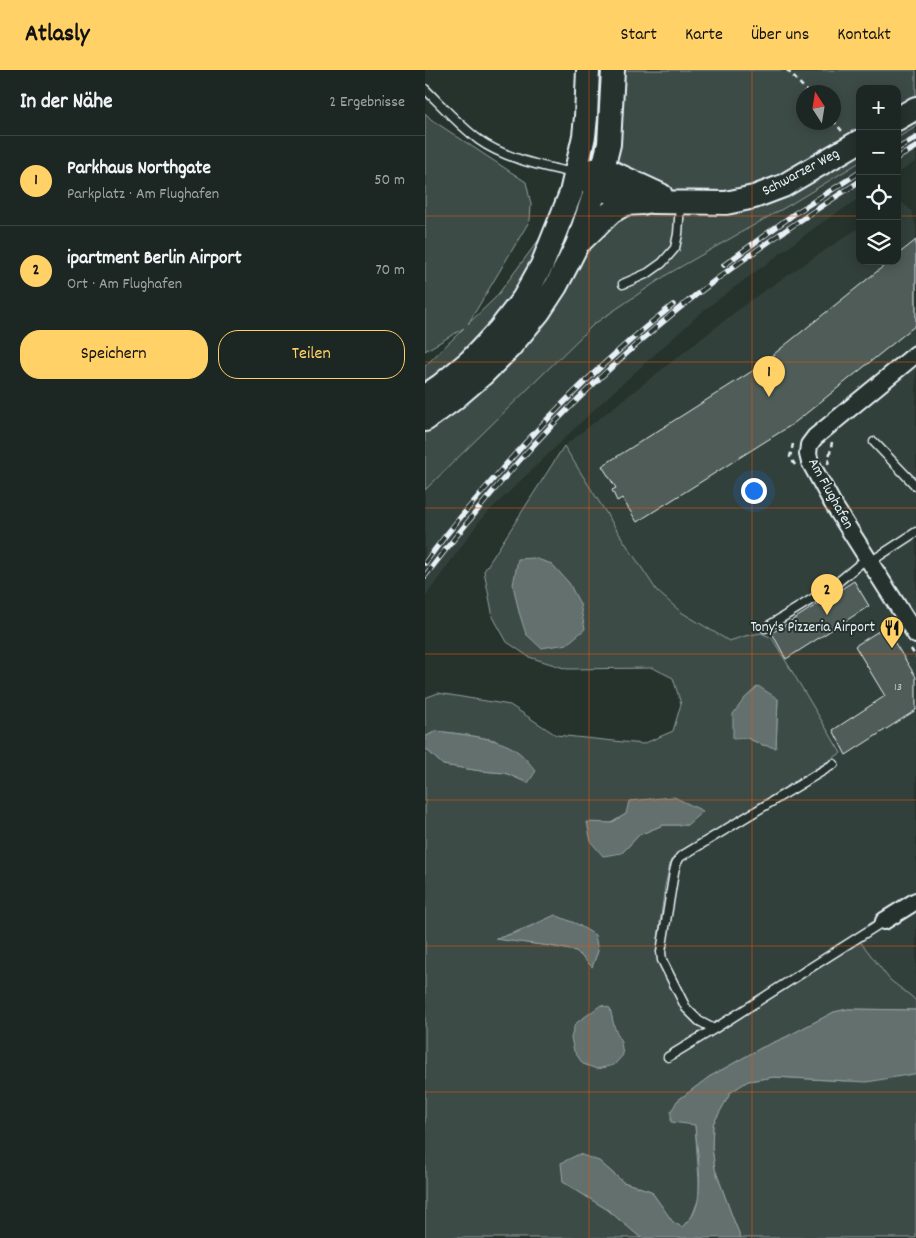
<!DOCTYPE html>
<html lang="de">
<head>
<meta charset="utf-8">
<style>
	:root { --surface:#1c2622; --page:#252e2a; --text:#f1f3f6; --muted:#a0a5a5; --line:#3a4340; --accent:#ffd166 }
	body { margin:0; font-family:Dekko,sans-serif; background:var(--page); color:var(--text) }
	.controls { position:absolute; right:15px; top:15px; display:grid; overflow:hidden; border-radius:10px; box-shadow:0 2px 12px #0003 }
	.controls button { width:45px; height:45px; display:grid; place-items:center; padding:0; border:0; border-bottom:1px solid var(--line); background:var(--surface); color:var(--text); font:25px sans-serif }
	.compass { position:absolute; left:371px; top:15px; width:45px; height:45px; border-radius:50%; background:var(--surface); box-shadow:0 2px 12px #0003; rotate:348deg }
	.you { position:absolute; left:328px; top:420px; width:18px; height:18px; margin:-12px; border:4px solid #fff; border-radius:50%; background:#1a73e8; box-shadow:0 0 0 8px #1a73e833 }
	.badge { display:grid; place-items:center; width:32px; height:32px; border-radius:50%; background:var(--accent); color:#111; font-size:16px; font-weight:700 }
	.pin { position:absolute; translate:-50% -41px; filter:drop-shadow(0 1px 2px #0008) }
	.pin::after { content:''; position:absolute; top:26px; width:18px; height:15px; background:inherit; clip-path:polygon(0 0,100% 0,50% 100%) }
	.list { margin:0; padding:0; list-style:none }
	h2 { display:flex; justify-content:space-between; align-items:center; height:65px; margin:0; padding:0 20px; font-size:21px }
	h2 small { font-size:16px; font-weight:400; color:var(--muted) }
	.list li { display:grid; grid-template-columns:32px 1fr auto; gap:15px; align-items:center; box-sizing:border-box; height:90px; padding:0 20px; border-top:1px solid var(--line) }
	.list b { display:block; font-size:19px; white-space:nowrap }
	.list p { margin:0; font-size:16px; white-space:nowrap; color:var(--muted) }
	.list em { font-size:16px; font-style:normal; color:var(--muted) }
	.actions { display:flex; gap:10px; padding:15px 20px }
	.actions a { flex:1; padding:11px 0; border:1px solid var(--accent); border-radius:20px; text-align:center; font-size:18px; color:var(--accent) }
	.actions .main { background:var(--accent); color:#111 }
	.icon { flex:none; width:28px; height:28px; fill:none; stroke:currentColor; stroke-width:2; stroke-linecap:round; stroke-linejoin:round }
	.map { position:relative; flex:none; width:491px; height:1168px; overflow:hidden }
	header { display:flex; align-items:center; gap:30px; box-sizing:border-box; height:70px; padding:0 25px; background:var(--accent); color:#111 }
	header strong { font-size:24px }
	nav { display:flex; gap:28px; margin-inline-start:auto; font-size:18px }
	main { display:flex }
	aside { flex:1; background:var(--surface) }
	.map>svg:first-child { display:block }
</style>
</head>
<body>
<header>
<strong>Atlasly</strong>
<nav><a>Start</a><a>Karte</a><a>Über uns</a><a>Kontakt</a></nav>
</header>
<main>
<aside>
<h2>In der Nähe<small>2 Ergebnisse</small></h2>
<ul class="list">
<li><span class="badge">1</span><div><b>Parkhaus Northgate</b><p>Parkplatz · Am Flughafen</p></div><em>50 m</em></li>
<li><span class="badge">2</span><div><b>ipartment Berlin Airport</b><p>Ort · Am Flughafen</p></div><em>70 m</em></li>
</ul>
<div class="actions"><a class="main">Speichern</a><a>Teilen</a></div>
</aside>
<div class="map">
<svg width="491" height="1168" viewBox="0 0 491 1168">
	<rect width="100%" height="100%" fill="#26332d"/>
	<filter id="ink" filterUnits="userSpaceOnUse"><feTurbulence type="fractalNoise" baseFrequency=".02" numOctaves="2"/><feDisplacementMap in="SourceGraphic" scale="10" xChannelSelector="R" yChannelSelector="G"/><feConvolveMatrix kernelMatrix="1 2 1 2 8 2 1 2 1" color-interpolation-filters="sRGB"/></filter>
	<g filter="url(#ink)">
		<path fill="#333f3a" d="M491,57V91L472,104V68Z
			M435,92V128L395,154L279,240L174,335L56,449L0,527V420L169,254L243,204L366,134Z
			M474,130L487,141L491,156V931L486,926L465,910L434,870L291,965L273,952L254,934L235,891L233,868L240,816L246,790L268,774L416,683L320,566L304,571L256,542L232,521L195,465L139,376L327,229L435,157V191H472V131Z"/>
		<path fill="#3e4b47" stroke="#939ea0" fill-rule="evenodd" d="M155,0H491V57L472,68V19H435V92L366,134L243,204L169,254L0,420V296L39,258L0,281V43L7,50L101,112L106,134L105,150L43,254L71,227L133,144L149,79ZM378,22H408V52H378Z
			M139,376L195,465L232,521L256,542L304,571L320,566L336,563L347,568L416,683L268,774L246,790L240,816L233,868L235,891L254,934L273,952L291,964L434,870L465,910L486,926L491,931V940L423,939L409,942L361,967L336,978L284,1007L252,1031L270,1055L274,1110V1128L267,1146L257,1157L248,1153L226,1121L198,1112L174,1091L138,1112L183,1140L216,1168H0V678L18,695L56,701L80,703L103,713L70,670L36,664L11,661L0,667V628L13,623L85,635L131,665L218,674L248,661L256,634L248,608L228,598L142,599L104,587L82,572L68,547L59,501ZM353,629L351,677L338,675L322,668ZM201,744L262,755H238L214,765L197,783L162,753H186ZM111,854L173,881L167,897L151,881L125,876L72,869Z
			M491,1003V1168H316L307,1146L290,1099L287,1078L288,1054L306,1022L323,1011L349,1007L421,1011L488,1004Z"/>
		<path fill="#636f6d" stroke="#98a3a5" d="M109,488L127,494L144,513L155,534L160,559L142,574L116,578L101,564L94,542L88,515L93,489Z
			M333,616L353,629L351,678L338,675L322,668L308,669V644L320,628Z
			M11,661C33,664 74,667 92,681C99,686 105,694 111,701L103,713L80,703L56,701L18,695L0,678V667Z
			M249,727L278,741L262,755H238L214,765L197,783L178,786L166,772L162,752L186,753L201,744L204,731Z
			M130,845L152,854L170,865L173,881L167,897L151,881L125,876L70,869L93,862Z
			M176,935L185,938L189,956L196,972L198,985L189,995L172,999L158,994L149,981L146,968L150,954Z
			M423,939L491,940V1003L488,1004L442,1012L349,1007L323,1011L306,1022L288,1054L287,1078L290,1099L307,1146L316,1168H216L183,1140L138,1112L136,1093L154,1084L174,1091L198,1112L226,1121L248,1152L257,1157C261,1153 265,1149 268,1145C280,1123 272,1081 270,1055L246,1052V1042L252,1031L284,1007L336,978L361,967L409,942Z"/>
		<path fill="#505c59" stroke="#e8f1f8" d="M491,170V255L368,354L212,452L197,428L192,431L187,420L191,418L177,396L329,300L465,191H472V185Z
			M429,511L444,536L361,589L347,563Z
			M460,557L491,607V640L421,685L408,660L460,626L430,576Z"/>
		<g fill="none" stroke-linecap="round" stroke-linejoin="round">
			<defs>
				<path id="lane" d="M0,19C17,36 35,56 54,70C79,88 119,97 149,103
					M198,214L223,203L237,193L250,178L253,164L255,135
					M449,372L491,416
					M445,492L491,462
					M340,558L407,517L442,488
					M409,694L255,787L251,794L249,802L236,882L237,890L261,938L274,951L289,959L459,851
					M243,987L289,959"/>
				<path id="street" d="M491,284L390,367L384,375L383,384L385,392L408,434L491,565
					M459,851L491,831"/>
				<path id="secondary" d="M472,49L491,38
					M164,101L178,98L236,125
					M160,110L172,118L199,127L227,132L301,133L329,127L358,116L435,71
					M156,171L186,142L200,134L218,133
					M0,326L16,315L45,291L74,260L98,229L117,195L146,123L159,66L161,47L163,0
					M0,350L29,329L57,305L85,277L114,242L131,216L143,193L152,175L178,98L184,74L188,0"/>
			</defs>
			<use href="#lane" stroke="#e8f1f8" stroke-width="11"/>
			<use href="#street" stroke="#e8f1f8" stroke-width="20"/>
			<use href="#secondary" stroke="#e8f1f8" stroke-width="26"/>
			<path stroke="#e8f1f8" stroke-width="2.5" stroke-dasharray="5 4" stroke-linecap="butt" d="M362,0L383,22
				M408,50L417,61
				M368,374L365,387L370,395
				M403,394L407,372
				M486,579L491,587"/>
			<use href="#lane" stroke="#26332d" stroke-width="8"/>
			<use href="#street" stroke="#26332d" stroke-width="16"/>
			<use href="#secondary" stroke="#26332d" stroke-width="22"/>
			<defs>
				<path id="rail" d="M472,79L491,68
					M472,88L491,77
					M299,195L369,144L435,102
					M0,493C20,465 42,439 65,413C120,348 181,288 248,235
					M0,506C30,467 61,429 93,392C141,338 196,286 252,240C310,193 372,152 435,111"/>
			</defs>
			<use href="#rail" stroke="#e8f1f8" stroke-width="5.5"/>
			<use href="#rail" stroke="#26332d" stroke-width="4" stroke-dasharray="11" stroke-linecap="butt"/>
		</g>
	</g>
	<path fill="none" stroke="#e8590c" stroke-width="1" stroke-opacity="0.55" d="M164,0V1168M327,0V1168M0,146H435M472,146H491M0,292H491M0,438H491M0,584H491M0,730H491M0,876H491M0,1022H491"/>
	<defs>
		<symbol id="restaurant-pin" viewBox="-11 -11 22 30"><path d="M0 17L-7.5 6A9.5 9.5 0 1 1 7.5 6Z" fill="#ffd166" stroke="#26332d"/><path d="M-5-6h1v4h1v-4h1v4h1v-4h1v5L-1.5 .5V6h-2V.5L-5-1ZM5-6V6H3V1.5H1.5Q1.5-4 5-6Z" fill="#111"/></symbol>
	</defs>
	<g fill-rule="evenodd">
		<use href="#restaurant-pin" x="453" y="544" width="28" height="38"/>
	</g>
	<g text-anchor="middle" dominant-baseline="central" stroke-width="4" stroke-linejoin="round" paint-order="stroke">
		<g font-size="12" fill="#c2ccd0">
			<text x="473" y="617">13</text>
		</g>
		<g font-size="15" fill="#e8f1f8" stroke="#26332d">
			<text transform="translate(376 103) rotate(-28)">Schwarzer Weg</text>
			<text transform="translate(405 424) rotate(61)">Am Flughafen</text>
		</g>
		<g font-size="15" fill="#e8f1f8" stroke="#26332d" text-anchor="end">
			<text x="450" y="558">Tony's Pizzeria Airport</text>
		</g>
	</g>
</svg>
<div class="controls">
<button>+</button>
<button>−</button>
<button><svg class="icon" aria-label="locate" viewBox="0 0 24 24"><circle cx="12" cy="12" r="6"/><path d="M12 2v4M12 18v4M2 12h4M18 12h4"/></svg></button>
<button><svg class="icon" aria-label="layers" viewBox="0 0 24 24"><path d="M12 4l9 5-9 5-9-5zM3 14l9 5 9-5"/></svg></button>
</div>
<svg class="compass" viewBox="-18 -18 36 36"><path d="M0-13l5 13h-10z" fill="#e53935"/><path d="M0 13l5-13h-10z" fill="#a0a5a5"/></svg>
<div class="you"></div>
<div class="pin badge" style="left:344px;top:327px">1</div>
<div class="pin badge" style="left:402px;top:545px">2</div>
</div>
</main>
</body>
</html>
